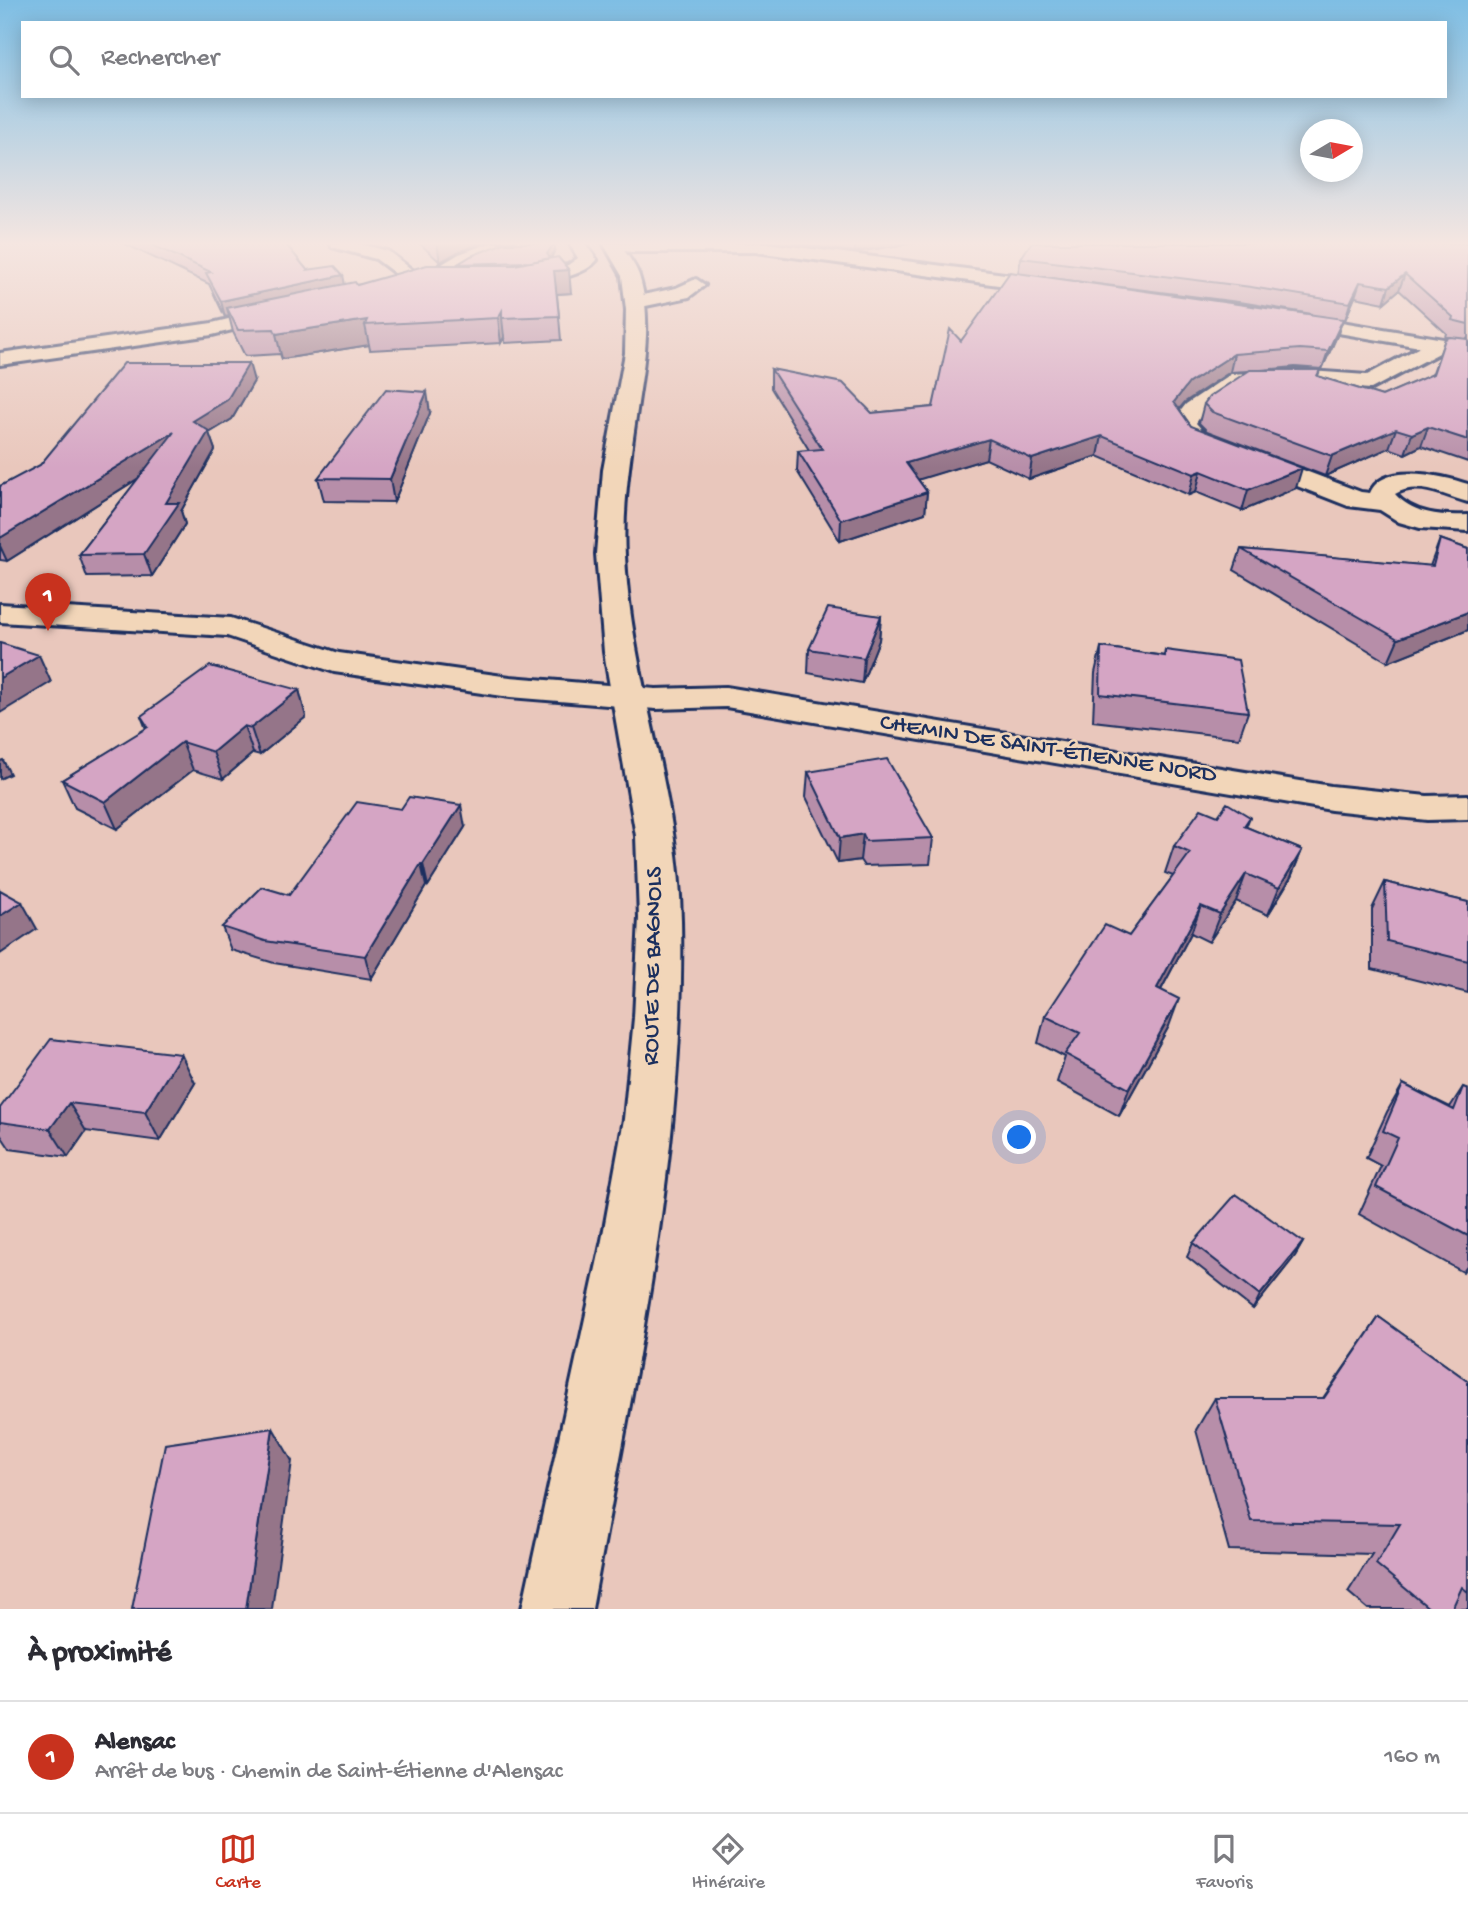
<!DOCTYPE html>
<html lang="fr">
<head>
<meta charset="utf-8">
<style>
	:root { --surface:#fff; --page:#f7f7f7; --text:#2b2b33; --muted:#7c7c81; --line:#e1e1e2; --accent:#c8321e }
	body { margin:0; font-family:"Gochi Hand",sans-serif; background:var(--page); color:var(--text) }
	.compass { position:absolute; left:1300px; top:119px; width:63px; height:63px; border-radius:50%; background:var(--surface); box-shadow:0 4px 18px #0003; rotate:80deg }
	.you { position:absolute; left:1020px; top:1138px; width:24px; height:24px; margin:-18px; border:5px solid #fff; border-radius:50%; background:#1a73e8; box-shadow:0 0 0 10px #1a73e833 }
	.badge { display:grid; place-items:center; width:46px; height:46px; border-radius:50%; background:var(--accent); color:#fff; font-size:23px; font-weight:700 }
	.pin { position:absolute; translate:-50% -58px; filter:drop-shadow(0 2px 4px #0008) }
	.pin::after { content:''; position:absolute; top:37px; width:24px; height:21px; background:inherit; clip-path:polygon(0 0,100% 0,50% 100%) }
	.list { margin:0; padding:0; list-style:none }
	h2 { display:flex; justify-content:space-between; align-items:center; height:91px; margin:0; padding:0 28px; font-size:30px }
	h2 small { font-size:23px; font-weight:400; color:var(--muted) }
	.list li { display:grid; grid-template-columns:46px 1fr auto; gap:21px; align-items:center; box-sizing:border-box; height:112px; padding:0 28px; border-top:2px solid var(--line) }
	.list b { display:block; font-size:26px; white-space:nowrap }
	.list p { margin:0; font-size:23px; white-space:nowrap; color:var(--muted) }
	.list em { font-size:23px; font-style:normal; color:var(--muted) }
	.icon { flex:none; width:38px; height:38px; fill:none; stroke:currentColor; stroke-width:2; stroke-linecap:round; stroke-linejoin:round }
	.map { position:relative; flex:none; width:1468px; height:1609px; overflow:hidden }
	.search { position:absolute; background:var(--surface); box-shadow:0 4px 18px #0003; left:21px; right:21px; top:21px; height:77px; display:flex; align-items:center; gap:18px; box-sizing:border-box; padding:0 24px; border-radius:0px; color:var(--muted); font-size:26px }
	.sheet { height:203px; background:var(--surface) }
	nav { display:flex; justify-content:space-around; align-items:center; box-sizing:border-box; height:98px; border-top:2px solid var(--line); background:var(--surface); font-size:19px; color:var(--muted) }
	nav a { display:grid; justify-items:center; gap:4px }
	nav .on { color:var(--accent) }
	.map>svg:first-child { display:block }
</style>
</head>
<body>
<div class="map">
<svg width="1468" height="1609" viewBox="0 0 1468 1609">
	<rect width="100%" height="100%" fill="#e9c7bc"/>
	<filter id="ink" filterUnits="userSpaceOnUse"><feTurbulence type="fractalNoise" baseFrequency=".0143" numOctaves="2"/><feDisplacementMap in="SourceGraphic" scale="14" xChannelSelector="R" yChannelSelector="G"/><feConvolveMatrix kernelMatrix="1 2 1 2 8 2 1 2 1" color-interpolation-filters="sRGB"/></filter>
	<g filter="url(#ink)">
		<g fill="none" stroke-linecap="round" stroke-linejoin="round">
			<defs>
				<path id="minor" d="M330,243H357L388,251L415,272L427,273L459,254L490,243H514L512,247L471,262L448,276L451,280L448,284L433,285L406,293L397,287L405,281L376,259L332,247Z
					M569,243H585L597,260C580,280 541,281 516,285L507,280L510,276L568,265L578,258Z
					M767,243L1058,281L1067,287L1058,293L756,252H631L606,248L604,244Z
					M696,279L705,285L689,297L636,308L626,302L629,298L676,288Z
					M282,306L289,308L292,312L289,316L212,335L0,365V353L212,323Z
					M1287,313L1468,343V355L1443,351L1371,389L1295,384L1244,385L1202,414L1196,423L1205,433L1361,492L1370,493C1383,461 1443,476 1468,484V502C1445,496 1418,480 1395,494C1414,515 1442,516 1468,515V531L1420,528L1399,522L1380,510L1348,506L1187,443L1171,423L1186,404L1231,374L1295,370L1367,375L1420,347L1280,323L1277,319L1280,315Z
					M0,604L231,618L339,653L510,677L656,689L726,687L1331,786L1427,796L1468,795V819L1427,820L1331,810L726,707L656,709L510,697L334,672L227,636L0,622Z"/>
				<path id="major" d="M603,243H619C626,254 637,266 640,279C652,319 644,363 638,403C631,453 622,505 625,556C631,679 679,796 681,920C686,1152 633,1381 592,1609H522L602,1240L624,1119L634,1018L639,918L636,836L604,652L596,554L603,470L625,353L626,310L622,276Z"/>
			</defs>
			<use href="#minor" stroke="#1b2f5e" stroke-width="6"/>
			<use href="#major" stroke="#1b2f5e" stroke-width="6"/>
			<use href="#minor" fill="#f2d6b9" fill-rule="evenodd"/>
			<use href="#major" fill="#f2d6b9" fill-rule="evenodd"/>
		</g>
		<path fill="#b78ea9" stroke="#1b2f5e" stroke-width="2" fill-rule="evenodd" d="M123,243H285L307,270L345,284L357,285L458,265V264L504,243H555V250L551,258L571,293L557,294L561,340L505,343L504,337L501,343L370,350L369,345L282,359L280,354L245,356L233,332L229,316L225,317L209,284Z
			M419,243H482L458,252L440,262Z
			M792,243H914L855,252Z
			M1468,243V462L1421,446L1405,454L1389,448L1325,476L1207,431L1199,423L1204,404L1249,371L1230,372L1185,402L1179,409L1191,426L1296,488L1242,511L1196,492L1189,495L1098,456L1029,479L986,459L918,479L927,492L925,513L840,541L797,471L798,451L809,450L771,388V369L872,413L933,407L961,341L1018,273L1021,258ZM1043,277L1246,303L1312,314ZM1399,290L1446,333L1445,337H1448L1445,339L1432,375L1382,396L1318,376L1320,370H1261L1295,367L1322,369L1337,336L1343,319L1345,320L1355,297L1384,303Z
			M254,381L232,419L209,433L215,450L181,511L185,524L152,576L87,577L79,555L139,478L7,561L0,560V486Z
			M430,413L394,502L324,501L318,478Z
			M1440,539L1468,549V630L1388,662L1234,570L1241,549L1430,566Z
			M881,616L879,640L862,683L808,673L809,649Z
			M1101,647L1164,656L1165,650L1248,712L1239,738L1093,721L1095,673Z
			M299,690L306,717L260,755L253,753L223,779L193,770L117,829L75,808L62,780L146,729L141,716Z
			M808,772L933,838L930,864L864,866L860,860L838,863L806,797Z
			M1218,816L1250,817L1246,827L1302,850L1291,877L1268,915L1236,901L1209,942L1191,933L1161,990L1169,1026L1119,1116L1057,1082L1065,1057L1038,1043L1045,1016L1129,936L1173,876L1165,873L1174,846Z
			M465,827L428,886H426L371,979L274,963L231,950L222,927L289,895Z
			M1385,882L1468,902V993L1372,969V909Z
			M195,1083L160,1141L86,1131L68,1157L10,1149L0,1134V1108Z
			M1403,1084L1450,1107L1463,1087L1468,1089V1265L1463,1272L1359,1214L1381,1166L1366,1158L1387,1112Z
			M1303,1242L1295,1256L1253,1309L1187,1257L1193,1243Z
			M1379,1317L1468,1381V1609H1368L1348,1592L1372,1554L1229,1550L1196,1430L1215,1398H1323Z"/>
		<path fill="#957489" stroke="#1b2f5e" stroke-width="2" d="M437,243H482L458,252L440,262Z
			M554,243H555V250L550,259L547,254Z
			M855,243H914L855,252Z
			M569,270L571,293L556,294L554,271Z
			M1405,274L1399,290L1384,303L1389,287Z
			M343,275L346,290L227,308L229,316L225,317L221,301Z
			M1360,282L1355,297L1345,320L1350,303Z
			M502,311V318L504,337L501,343L498,318Z
			M1343,319L1337,336L1322,369L1328,351Z
			M367,320L365,325L369,345L282,359L276,334Z
			M1234,354L1230,372L1185,402L1169,421L1174,402L1189,383Z
			M249,363L254,381L232,419L209,433L215,450L181,511L185,524L152,576L144,554L166,503L193,421Z
			M427,392L430,413L394,502L390,479Z
			M1428,427L1421,446L1405,454L1412,434Z
			M1396,429L1389,448L1325,476L1332,456Z
			M174,432L180,452L7,561L0,546V538Z
			M1102,436L1098,456L1029,479L1032,459Z
			M989,439L986,459L904,484L906,463Z
			M1302,468L1296,488L1242,511L1248,490Z
			M1201,471L1196,492L1189,495L1194,474Z
			M927,492L925,513L840,541L841,520Z
			M1468,612V630L1388,662L1398,639Z
			M881,616L879,640L862,683L864,658Z
			M39,655L51,682L0,713V678Z
			M299,690L306,717L260,755L251,728Z
			M244,726L253,753L223,779L213,752Z
			M182,742L193,770L117,829L105,802Z
			M3,760L10,774L0,779V761Z
			M461,805L465,827L428,886L423,864Z
			M863,834L860,860L838,863L840,838Z
			M1302,850L1291,877L1268,915L1279,888Z
			M421,864L426,886L371,979L365,956Z
			M1246,874L1236,901L1209,942L1220,914Z
			M22,902L37,929L0,954V916Z
			M1201,906L1191,933L1147,1016L1157,988Z
			M1179,999L1169,1026L1119,1116L1129,1089Z
			M181,1054L195,1083L160,1141L145,1112Z
			M69,1103L86,1131L68,1157L50,1129Z
			M1303,1242L1295,1256L1253,1309L1260,1295Z
			M273,1428L292,1461L272,1609H246Z"/>
		<path fill="#d5a5c4" stroke="#1b2f5e" stroke-width="2" d="M148,243H285L307,270L335,266L343,275L221,301L206,273L211,272Z
			M504,243H554L547,254L550,258L531,262L458,264L471,256Z
			M1031,243H1468V324L1452,320L1453,317L1405,274L1389,287L1360,282L1350,303L1251,287L1021,258Z
			M558,257L569,270L554,271L559,316L502,318V311L498,318L365,325L367,320L276,334L274,329L238,330L227,308L355,282L357,285L427,265H514Z
			M1010,272L1343,319L1328,351L1300,349L1234,354L1189,383L1174,402L1191,426L1302,468L1248,490L1201,471L1194,474L1102,436L1032,459L989,439L906,463L927,492L841,520L798,451L822,449L771,369L843,383L872,413L933,407L950,329L961,341Z
			M1450,337L1468,339V440L1428,427L1412,434L1396,429L1332,456L1212,412L1204,404L1209,397L1250,370H1320L1317,376L1382,396L1433,374L1445,339Z
			M124,363H249L227,400L193,421L209,431L166,503H179L144,554L79,555L174,432L0,538V486L40,465Z
			M386,389L427,392L390,479L318,478Z
			M1440,539L1468,549V612L1398,639L1241,549L1433,566Z
			M828,608L881,616L864,658L809,649Z
			M0,643L39,655L0,678Z
			M1101,647L1165,656V650L1238,660L1248,712L1100,694Z
			M210,666L299,690L251,728L244,726L213,752L182,742L105,802L62,780L148,727L141,716Z
			M887,759L933,838L866,841L863,834L840,838L808,772Z
			M409,797L461,805L423,864H421L365,956L265,941L222,927L262,887L289,895L357,802L401,809Z
			M1227,803L1250,817L1244,826L1302,850L1279,888L1246,874L1220,914L1201,906L1157,988L1179,999L1129,1089L1065,1054L1080,1033L1045,1016L1105,925L1129,936L1190,853L1174,846L1201,809L1218,816Z
			M1385,882L1468,902V961L1387,941Z
			M0,890L22,902L0,916Z
			M51,1039L181,1054L145,1112L69,1103L50,1129L0,1122V1108Z
			M1403,1084L1454,1110L1463,1087L1468,1089V1236L1376,1187L1398,1138L1383,1131Z
			M1236,1194L1303,1242L1260,1295L1193,1243Z
			M1379,1317L1468,1381V1592L1462,1587L1452,1609H1430L1376,1564L1400,1524L1251,1521L1215,1398H1324Z
			M273,1428L246,1609H132L165,1444Z"/>
	</g>
	<linearGradient id="sky" x2="0" y2="1"><stop stop-color="#7ebee4"/><stop offset="0.52" stop-color="#f5e6e1"/><stop offset="1" stop-color="#f5e6e1" stop-opacity="0"/></linearGradient>
	<rect width="1468" height="468" fill="url(#sky)"/>
	<g text-anchor="middle" dominant-baseline="central" stroke-width="5" stroke-linejoin="round" paint-order="stroke">
		<g font-size="24" fill="#1b2f5e" stroke="#f2d6b9">
			<text transform="translate(1048 750) rotate(9)">CHEMIN DE SAINT-ÉTIENNE NORD</text>
			<text transform="translate(654 966) rotate(-89)">ROUTE DE BAGNOLS</text>
		</g>
	</g>
</svg>
<svg class="compass" viewBox="-18 -18 36 36"><path d="M0-13l5 13h-10z" fill="#e53935"/><path d="M0 13l5-13h-10z" fill="#7c7c81"/></svg>
<div class="you"></div>
<div class="pin badge" style="left:48px;top:631px">1</div>
<div class="search"><svg class="icon" aria-label="search" viewBox="0 0 24 24"><circle cx="10" cy="10" r="6"/><path d="M15 15l6 6"/></svg>Rechercher</div>
</div>
<section class="sheet">
<h2>À proximité<small></small></h2>
<ul class="list">
<li><span class="badge">1</span><div><b>Alensac</b><p>Arrêt de bus · Chemin de Saint-Étienne d'Alensac</p></div><em>160 m</em></li>
</ul>
</section>
<nav>
<a class="on"><svg class="icon" aria-label="map" viewBox="0 0 24 24"><path d="M3 6l6-2 6 2 6-2v14l-6 2-6-2-6 2zM9 4v14M15 6v14"/></svg>Carte</a>
<a><svg class="icon" aria-label="directions" viewBox="0 0 24 24"><path d="M12 3l9 9-9 9-9-9zM9 14v-3h6M13 9l2 2-2 2"/></svg>Itinéraire</a>
<a><svg class="icon" aria-label="saved" viewBox="0 0 24 24"><path d="M7 4h10v16l-5-4-5 4z"/></svg>Favoris</a>
</nav>
</body>
</html>
